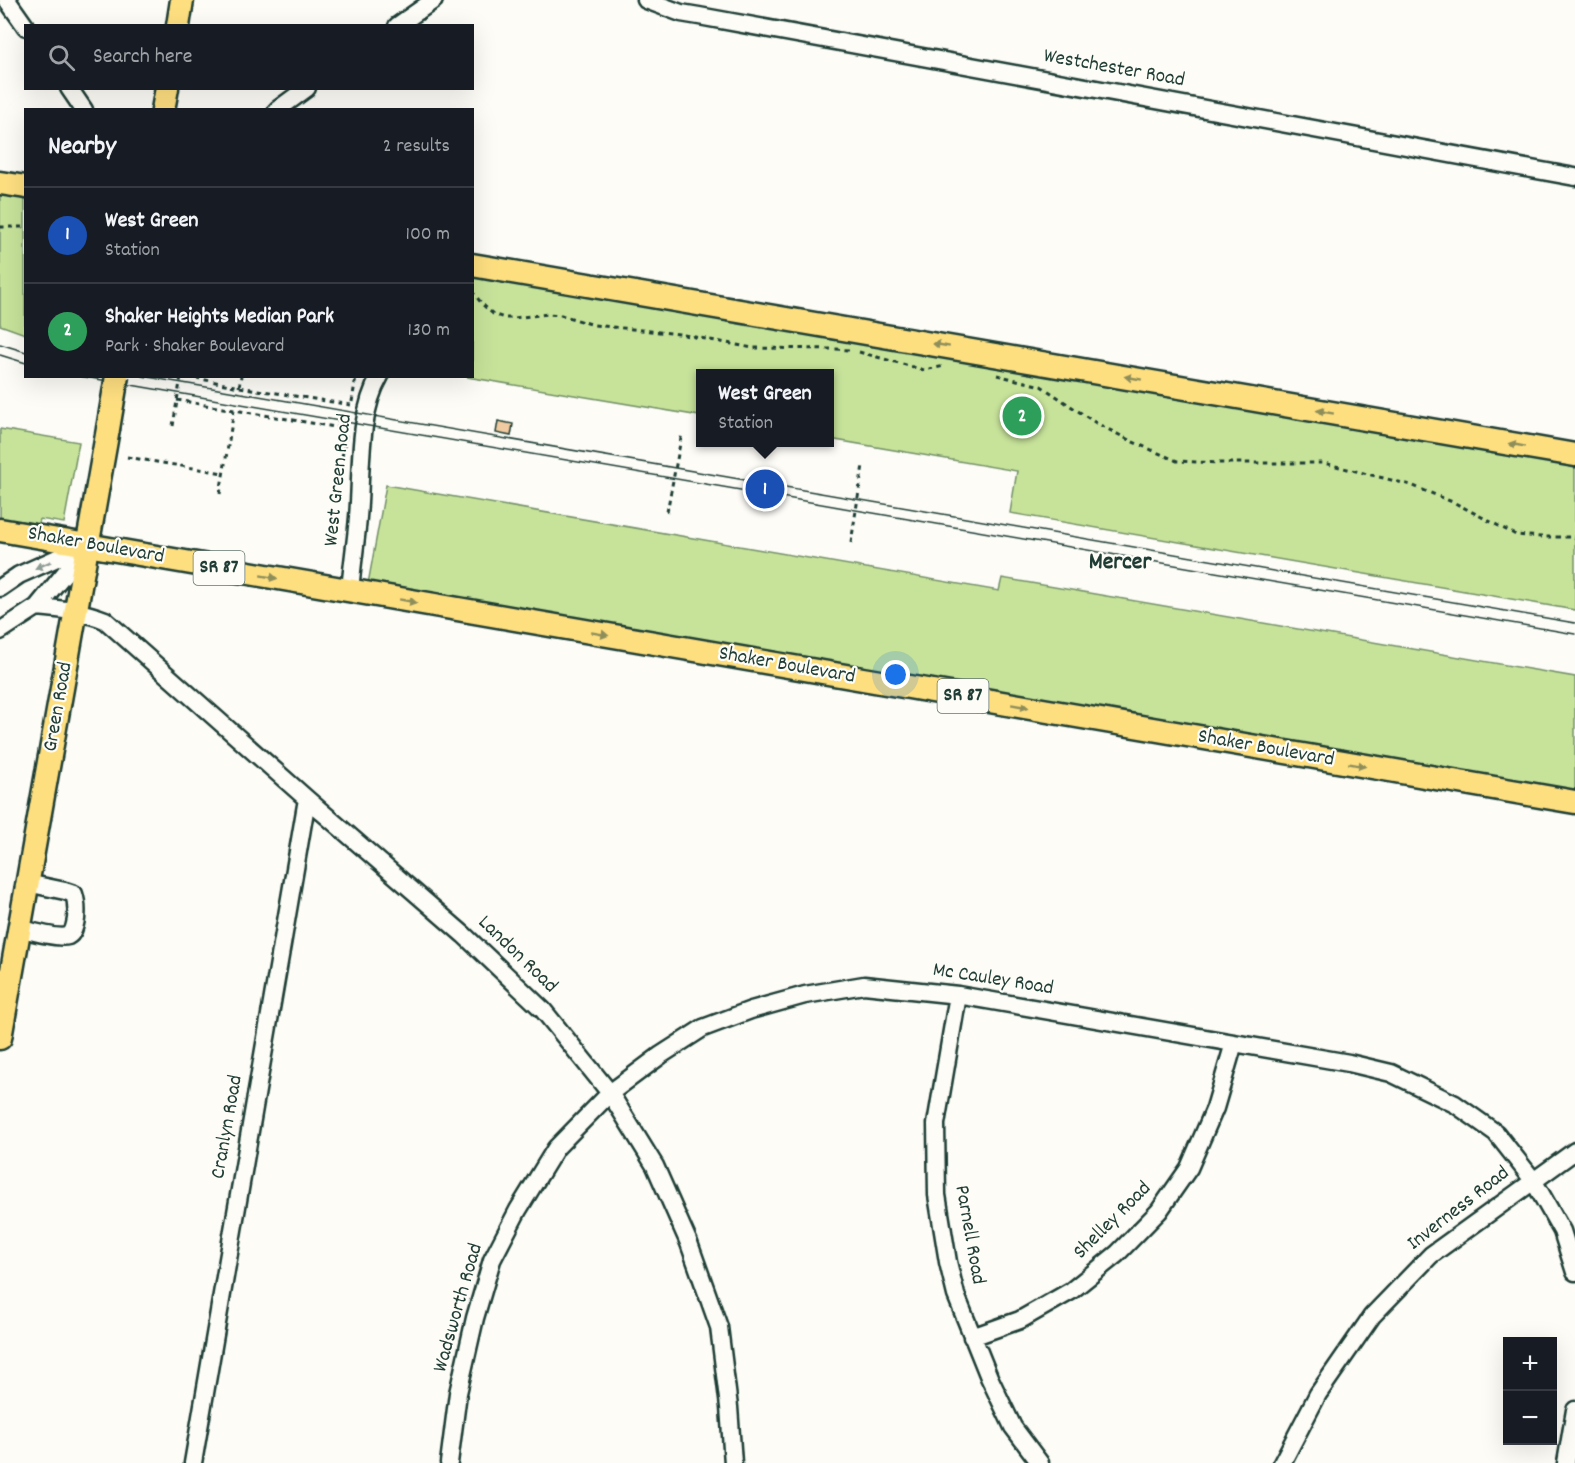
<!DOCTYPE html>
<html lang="en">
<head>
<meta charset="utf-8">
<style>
	:root { --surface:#171b24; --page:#242831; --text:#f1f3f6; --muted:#9ea1a6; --line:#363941; --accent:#c8321e }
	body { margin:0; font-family:Dekko,sans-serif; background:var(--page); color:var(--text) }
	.controls { position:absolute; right:18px; bottom:18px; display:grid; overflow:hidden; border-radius:0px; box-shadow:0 6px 24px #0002 }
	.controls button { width:54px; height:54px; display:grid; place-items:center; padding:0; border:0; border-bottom:2px solid var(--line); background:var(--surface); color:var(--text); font:30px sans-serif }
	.you { position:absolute; left:896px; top:675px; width:21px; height:21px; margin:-15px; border:4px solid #fff; border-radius:50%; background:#1a73e8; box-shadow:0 0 0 9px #1a73e833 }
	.badge { display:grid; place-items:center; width:39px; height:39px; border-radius:50%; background:var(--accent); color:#fff; font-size:20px; font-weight:700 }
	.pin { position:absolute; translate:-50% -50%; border:3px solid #fff; box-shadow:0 2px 6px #0006 }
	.popup { position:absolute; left:696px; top:369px; width:138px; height:78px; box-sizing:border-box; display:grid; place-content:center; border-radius:0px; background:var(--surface); filter:drop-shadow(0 2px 4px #0005); font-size:20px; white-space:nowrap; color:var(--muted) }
	.popup b { font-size:22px; color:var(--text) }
	.popup::after { content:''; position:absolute; left:50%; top:100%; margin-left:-12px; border:12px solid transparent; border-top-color:var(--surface) }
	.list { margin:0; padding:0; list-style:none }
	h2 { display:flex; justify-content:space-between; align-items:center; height:78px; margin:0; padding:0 24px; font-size:26px }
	h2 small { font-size:20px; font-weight:400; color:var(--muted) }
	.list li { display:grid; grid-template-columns:39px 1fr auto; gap:18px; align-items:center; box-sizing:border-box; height:96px; padding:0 24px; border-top:2px solid var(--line) }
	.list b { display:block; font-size:22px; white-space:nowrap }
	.list p { margin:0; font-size:20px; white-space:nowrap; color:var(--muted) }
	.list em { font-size:20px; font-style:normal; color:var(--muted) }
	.icon { flex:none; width:33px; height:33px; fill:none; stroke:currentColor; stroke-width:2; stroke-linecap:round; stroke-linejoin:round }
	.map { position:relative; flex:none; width:1575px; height:1463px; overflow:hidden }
	.search { position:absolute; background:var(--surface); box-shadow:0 6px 24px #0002; left:24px; top:24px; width:450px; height:66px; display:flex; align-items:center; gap:15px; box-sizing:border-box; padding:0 21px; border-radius:0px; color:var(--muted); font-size:22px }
	.panel { position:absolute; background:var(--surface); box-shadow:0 6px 24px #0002; left:24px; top:108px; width:450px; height:270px; border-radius:0px }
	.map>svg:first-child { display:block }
</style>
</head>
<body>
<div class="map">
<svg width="1575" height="1463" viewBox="0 0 1575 1463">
	<rect width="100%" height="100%" fill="#fdfcf7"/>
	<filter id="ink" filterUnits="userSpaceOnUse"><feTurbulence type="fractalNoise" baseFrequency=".0167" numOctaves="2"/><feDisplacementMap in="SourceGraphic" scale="12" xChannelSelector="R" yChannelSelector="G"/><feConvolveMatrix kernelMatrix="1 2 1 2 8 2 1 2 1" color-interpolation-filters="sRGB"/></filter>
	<g filter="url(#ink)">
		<path fill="#c7e39a" stroke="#739067" stroke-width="1.5" d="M0,183L25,187V334L0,325Z
			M473,265L1575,455V610L1010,513L1017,471L830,439V374H700V416L467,377L472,376Z
			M0,429L79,442L64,523L40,519L39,523L28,535L0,530Z
			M386,485L999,591L1002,578L1575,677V792L368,584Z"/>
		<path fill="#f0caa0" stroke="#1f3d34" stroke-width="1.5" d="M498,421L513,424L511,436L496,433Z"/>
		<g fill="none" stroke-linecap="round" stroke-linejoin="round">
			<defs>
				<path id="minor" d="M7,0L26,27
					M646,0L681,13L699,16L1575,177
					M397,26L434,0
					M69,88L84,110
					M277,110L307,88
					M0,588L19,575L84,546
					M350,591C352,566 356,542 358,517C362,474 357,415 380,376
					M37,607C60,609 83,611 105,620L307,799L464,935L543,1010L610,1093L655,1166L689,1243L719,1327L729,1407L733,1463
					M0,631L37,607L87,546
					M19,928C30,931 58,939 68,936C74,933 75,924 76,919C77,909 77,903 74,894L65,891L27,883
					M958,995L936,1124L937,1195L948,1262L956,1295L989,1377L1013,1427L1040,1463
					M972,1337L1020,1320L1071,1291L1117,1254L1159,1211L1189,1168L1215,1108L1234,1043
					M193,1463L307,799
					M449,1463L458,1393L475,1318L492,1260L518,1210L556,1148L610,1093L661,1055L703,1028L751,1010L805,995L864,985L958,995L1349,1063L1391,1073L1424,1089L1455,1104L1496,1133L1533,1180L1562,1231L1575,1272
					M1282,1463L1318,1394L1372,1316L1431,1255L1575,1151
					M1566,1463L1575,1410"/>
				<path id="major" d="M178,26L182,0
					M163,110L167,88
					M0,183L26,187
					M472,265L1575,455
					M0,530L1575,802
					M0,1038L108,429"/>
			</defs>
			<use href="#minor" stroke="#1f3d34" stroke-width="21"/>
			<use href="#major" stroke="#1f3d34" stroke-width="27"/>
			<path stroke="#1f3d34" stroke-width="3" stroke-dasharray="4.5 4.5" stroke-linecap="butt" d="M0,227H26
				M472,291L482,304L493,314L504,318H514L548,314L561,315L594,325L679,334L753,348L836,349L849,350
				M859,352L924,370L945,366
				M997,375L1041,386L1096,423L1131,441L1177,461L1219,463H1324L1411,485L1455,503L1516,535L1541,537H1575
				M187,376L239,387L351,405
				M239,387L241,376
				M177,400L234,410
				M352,402L356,376
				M173,426L181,376
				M127,457L223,473
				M342,457L346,435
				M220,494L234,410L347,429
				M667,512L682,433
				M851,543L863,465"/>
			<use href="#minor" stroke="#fdfcf7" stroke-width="16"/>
			<use href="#major" stroke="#fedf80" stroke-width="22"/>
			<path stroke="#1f3d34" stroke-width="1.5" d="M0,344L26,352
				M0,355L26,363
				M79,376L1575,634
				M142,376L1575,623"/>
			<defs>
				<path id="major-bridge" d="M108,429L117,376"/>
			</defs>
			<use href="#major-bridge" stroke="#1f3d34" stroke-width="27" stroke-linecap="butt"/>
			<use href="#major-bridge" stroke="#fedf80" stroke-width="22"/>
		</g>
		<defs><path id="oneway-solid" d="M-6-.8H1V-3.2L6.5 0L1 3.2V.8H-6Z" transform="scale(1.5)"/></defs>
		<g fill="#8e8e5a">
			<use href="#oneway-solid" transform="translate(941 345) rotate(-170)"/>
			<use href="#oneway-solid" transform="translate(1133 378) rotate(-170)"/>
			<use href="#oneway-solid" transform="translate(1325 412) rotate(-170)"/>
			<use href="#oneway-solid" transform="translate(1517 445) rotate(-170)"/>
			<use href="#oneway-solid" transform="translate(269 577) rotate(10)"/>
			<use href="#oneway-solid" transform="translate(408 601) rotate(10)"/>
			<use href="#oneway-solid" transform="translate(600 634) rotate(10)"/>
			<use href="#oneway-solid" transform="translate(1020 706) rotate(10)"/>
			<use href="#oneway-solid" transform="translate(1357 765) rotate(10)"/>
		</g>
		<use fill="#8e9c96" href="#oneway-solid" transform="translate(43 565) rotate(156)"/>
	</g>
	<g text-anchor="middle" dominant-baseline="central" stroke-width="4.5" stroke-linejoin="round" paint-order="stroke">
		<g fill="#fdfcf7" stroke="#62766e" stroke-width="1.5">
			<rect x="193.5" y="551" width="51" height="34" rx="4.5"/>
			<rect x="937.5" y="679" width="51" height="34" rx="4.5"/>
		</g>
		<g font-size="20" font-weight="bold" fill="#1f3d34">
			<text x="219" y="568">SR 87</text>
			<text x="963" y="696">SR 87</text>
		</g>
		<g font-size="21" fill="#1f3d34" stroke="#fdfcf7">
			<text transform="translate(1114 69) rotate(10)">Westchester Road</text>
			<text transform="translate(339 480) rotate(-84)">West Green Road</text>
			<text transform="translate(96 546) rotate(10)">Shaker Boulevard</text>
			<text transform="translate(787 666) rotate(10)">Shaker Boulevard</text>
			<text transform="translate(59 707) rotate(-80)">Green Road</text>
			<text transform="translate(1266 749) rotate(10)">Shaker Boulevard</text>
			<text transform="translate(517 955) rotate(44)">Landon Road</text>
			<text transform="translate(993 980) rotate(9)">Mc Cauley Road</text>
			<text transform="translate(228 1127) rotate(-80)">Cranlyn Road</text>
			<text transform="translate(1459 1209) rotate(-38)">Inverness Road</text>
			<text transform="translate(1113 1221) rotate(-45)">Shelley Road</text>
			<text transform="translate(969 1235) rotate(80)">Parnell Road</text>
			<text transform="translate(459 1308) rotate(-74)">Wadsworth Road</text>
		</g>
		<g font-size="24" font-weight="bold" fill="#1f3d34" stroke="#fdfcf7">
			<text x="1120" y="563">Mercer</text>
		</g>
	</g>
</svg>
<div class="controls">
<button>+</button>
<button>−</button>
</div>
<div class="you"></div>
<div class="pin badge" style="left:765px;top:489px;background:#1a4fb4">1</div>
<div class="popup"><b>West Green</b>Station</div>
<div class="pin badge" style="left:1022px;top:416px;background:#2e9e5b">2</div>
<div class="search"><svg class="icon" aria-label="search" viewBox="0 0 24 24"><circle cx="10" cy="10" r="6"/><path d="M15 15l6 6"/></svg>Search here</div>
<section class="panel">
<h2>Nearby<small>2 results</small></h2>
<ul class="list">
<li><span class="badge" style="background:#1a4fb4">1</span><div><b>West Green</b><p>Station</p></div><em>100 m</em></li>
<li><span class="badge" style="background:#2e9e5b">2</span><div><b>Shaker Heights Median Park</b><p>Park · Shaker Boulevard</p></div><em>130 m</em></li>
</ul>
</section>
</div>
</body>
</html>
